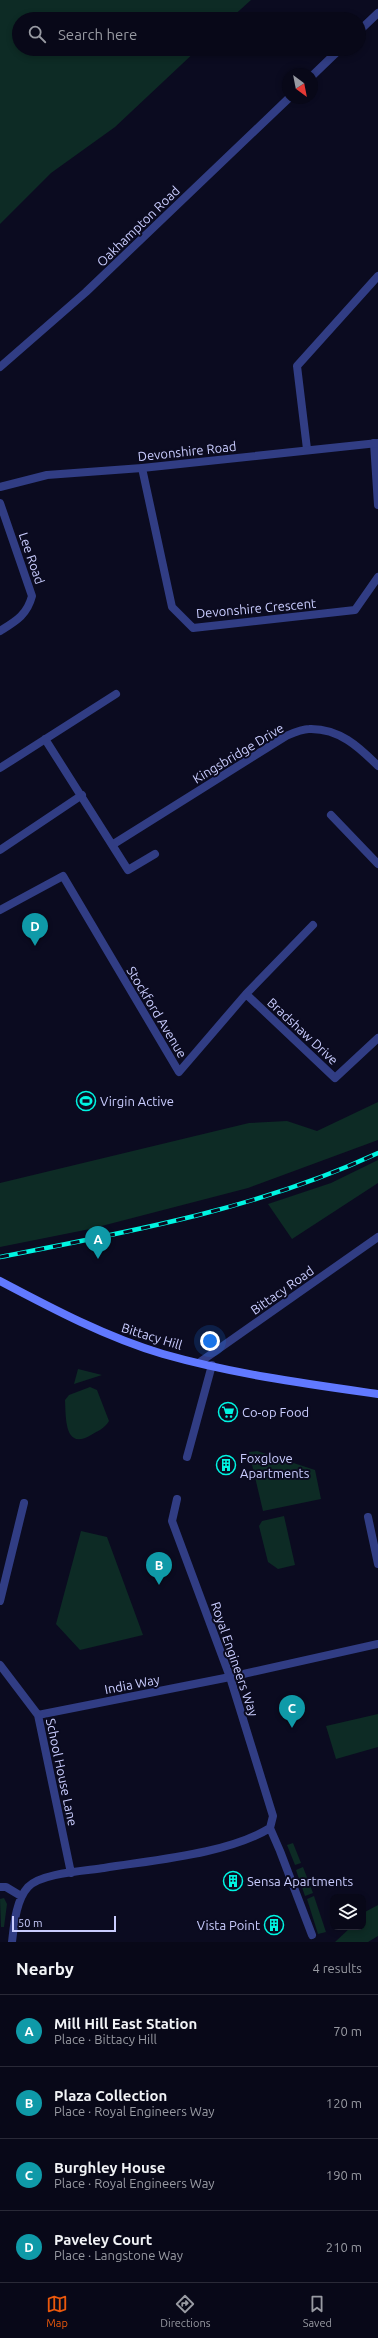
<!DOCTYPE html>
<html lang="en">
<head>
<meta charset="utf-8">
<style>
	:root { --surface:#080818; --page:#111121; --text:#f1f3f6; --muted:#989aa2; --line:#292937; --accent:#ea580c }
	body { margin:0; font-family:Ubuntu,sans-serif; background:var(--page); color:var(--text) }
	.controls { position:absolute; right:12px; bottom:12px; display:grid; overflow:hidden; border-radius:8px; box-shadow:0 2px 6px #0003 }
	.controls button { width:36px; height:36px; display:grid; place-items:center; padding:0; border:0; border-bottom:1px solid var(--line); background:var(--surface); color:var(--text); font:20px sans-serif }
	.compass { position:absolute; left:282px; top:68px; width:36px; height:36px; border-radius:50%; background:var(--surface); box-shadow:0 2px 6px #0003; rotate:148deg }
	.scale { position:absolute; left:12px; bottom:10px; width:104px; box-sizing:border-box; padding-left:4px; border:2px solid #cacdff; border-top:0; font-size:11px; line-height:14px; white-space:nowrap; color:#cacdff; -webkit-text-stroke:3px #0b0b20; paint-order:stroke }
	.you { position:absolute; left:210px; top:1341px; width:14px; height:14px; margin:-10px; border:3px solid #fff; border-radius:50%; background:#1a73e8; box-shadow:0 0 0 6px #1a73e833 }
	.badge { display:grid; place-items:center; width:26px; height:26px; border-radius:50%; background:var(--accent); color:#fff; font-size:13px; font-weight:700 }
	.pin { position:absolute; translate:-50% -33px; filter:drop-shadow(0 1px 2px #0008) }
	.pin::after { content:''; position:absolute; top:21px; width:14px; height:12px; background:inherit; clip-path:polygon(0 0,100% 0,50% 100%) }
	.list { margin:0; padding:0; list-style:none }
	h2 { display:flex; justify-content:space-between; align-items:center; height:52px; margin:0; padding:0 16px; font-size:17px }
	h2 small { font-size:13px; font-weight:400; color:var(--muted) }
	.list li { display:grid; grid-template-columns:26px 1fr auto; gap:12px; align-items:center; box-sizing:border-box; height:72px; padding:0 16px; border-top:1px solid var(--line) }
	.list b { display:block; font-size:15px; white-space:nowrap }
	.list p { margin:0; font-size:13px; white-space:nowrap; color:var(--muted) }
	.list em { font-size:13px; font-style:normal; color:var(--muted) }
	.icon { flex:none; width:22px; height:22px; fill:none; stroke:currentColor; stroke-width:2; stroke-linecap:round; stroke-linejoin:round }
	.map { position:relative; flex:none; width:378px; height:1942px; overflow:hidden }
	.search { position:absolute; background:var(--surface); box-shadow:0 2px 6px #0003; left:12px; right:12px; top:12px; height:44px; display:flex; align-items:center; gap:10px; box-sizing:border-box; padding:0 14px; border-radius:22px; color:var(--muted); font-size:15px }
	.sheet { height:340px; background:var(--surface) }
	nav { display:flex; justify-content:space-around; align-items:center; box-sizing:border-box; height:56px; border-top:1px solid var(--line); background:var(--surface); font-size:11px; color:var(--muted) }
	nav a { display:grid; justify-items:center; gap:2px }
	nav .on { color:var(--accent) }
	.map>svg:first-child { display:block }
</style>
</head>
<body>
<div class="map">
<svg width="378" height="1942" viewBox="0 0 378 1942">
	<rect width="100%" height="100%" fill="#0b0b20"/>
	<path fill="#0d2b25" d="M0,0H251L230,19H19V49H198L115,127L51,173L0,224Z
		M378,1102V1140L248,1188L90,1229L0,1247V1183L249,1123L287,1121L317,1131Z
		M378,1160V1183L292,1239L268,1204L331,1183Z
		M78,1369L102,1375L74,1384Z
		M90,1387L97,1390L109,1421C105,1428 98,1431 91,1435C64,1451 66,1417 65,1400L69,1395Z
		M257,1451L315,1470L321,1499L263,1511L249,1452Z
		M284,1516L295,1565L278,1569L268,1562L259,1526L262,1521Z
		M81,1531L107,1537L143,1635L80,1650L56,1624Z
		M378,1714V1747L336,1759L326,1726Z
		M293,1843L301,1863L295,1865L287,1845Z
		M303,1867L313,1893L305,1896L296,1870Z
		M314,1896L326,1932L318,1934L307,1899Z
		M4,1898L7,1904L4,1927H1L0,1899Z
		M378,1905V1936L368,1942H335L351,1927H363V1913Z"/>
	<g fill="none" stroke-linecap="round" stroke-linejoin="round">
		<path stroke="#313d84" stroke-width="8" d="M359,31L378,13
			M312,76L340,49
			M0,367L86,292L289,98
			M374,443L378,505
			M307,449L297,366L378,276
			M142,468L172,607L193,628L355,610L378,577
			M0,503L32,596C27,615 16,621 0,631
			M45,739L128,870L155,854
			M0,768L116,694
			M331,815L378,864
			M112,845L286,736C293,733 302,729 309,729C339,728 359,747 378,766
			M0,850L82,795
			M0,910L63,876L179,1072L246,994L313,925
			M246,994L335,1078L378,1038
			M200,1362L378,1237
			M187,1457L212,1365
			M368,1517L378,1564
			M0,1601L24,1503
			M0,1665L38,1715L71,1873
			M38,1715L230,1677L378,1644
			M270,1828L280,1851L312,1935
			M0,1887H6L21,1896
			M12,1942C14,1925 16,1900 28,1887C41,1873 85,1871 104,1868C153,1860 228,1854 270,1828L273,1816L230,1677L172,1521L177,1499"/>
		<path stroke="#313d84" stroke-width="8" d="M0,487L47,475L142,468L378,443"/>
		<path stroke="#6179ff" stroke-width="8" d="M0,1281C53,1309 106,1337 163,1354C233,1374 307,1384 378,1394"/>
		<defs>
			<path id="rail" d="M0,1257C128,1232 258,1209 378,1153"/>
		</defs>
		<use href="#rail" stroke="#00f5e2" stroke-width="4.5"/>
		<use href="#rail" stroke="#0b0b20" stroke-width="3" stroke-dasharray="9" stroke-linecap="butt"/>
	</g>
	<defs>
		<symbol id="stadium-ring" viewBox="-11 -11 22 22"><circle r="9.5" fill="#0b0b20" stroke="#00f5e2" stroke-width="1.5"/><path d="M0-5a6.5 5 0 1 0 0 10a6.5 5 0 1 0 0-10ZM-3.5-1.8h7v3.6h-7Z" fill="#00f5e2"/></symbol>
		<symbol id="supermarket-ring" viewBox="-11 -11 22 22"><circle r="9.5" fill="#0b0b20" stroke="#00f5e2" stroke-width="1.5"/><path d="M-6-5.5h2.5l.6 2H6L4.5 2H-2.5L-4.4-4H-6ZM-1.5 3.2a1.3 1.3 0 1 0 .1 0ZM3 3.2a1.3 1.3 0 1 0 .1 0Z" fill="#00f5e2"/></symbol>
		<symbol id="building-ring" viewBox="-11 -11 22 22"><circle r="9.5" fill="#0b0b20" stroke="#00f5e2" stroke-width="1.5"/><path d="M-4-6H4V6H1V3H-1V6H-4ZM-2.5-4.3h1.7v1.8h-1.7ZM.8-4.3h1.7v1.8H.8ZM-2.5-1h1.7V.8h-1.7ZM.8-1h1.7V.8H.8Z" fill="#00f5e2"/></symbol>
	</defs>
	<g fill-rule="evenodd">
		<use href="#stadium-ring" x="75" y="1090" width="22" height="22"/>
		<use href="#supermarket-ring" x="217" y="1401" width="22" height="22"/>
		<use href="#building-ring" x="215" y="1454" width="22" height="22"/>
		<use href="#building-ring" x="222" y="1870" width="22" height="22"/>
		<use href="#building-ring" x="263" y="1914" width="22" height="22"/>
	</g>
	<g text-anchor="middle" dominant-baseline="central" stroke-width="4" stroke-linejoin="round" paint-order="stroke">
		<g font-size="13" fill="#cacdff" stroke="#0b0b20">
			<text transform="translate(138 226) rotate(-44)">Oakhampton Road</text>
			<text transform="translate(187 451) rotate(-6)">Devonshire Road</text>
			<text transform="translate(32 558) rotate(71)">Lee Road</text>
			<text transform="translate(256 608) rotate(-5)">Devonshire Crescent</text>
			<text transform="translate(238 753) rotate(-31)">Kingsbridge Drive</text>
			<text transform="translate(157 1012) rotate(59)">Stockford Avenue</text>
			<text transform="translate(303 1031) rotate(43)">Bradshaw Drive</text>
			<text transform="translate(282 1290) rotate(-35)">Bittacy Road</text>
			<text transform="translate(152 1336) rotate(17)">Bittacy Hill</text>
			<text transform="translate(235 1659) rotate(71)">Royal Engineers Way</text>
			<text transform="translate(132 1684) rotate(-11)">India Way</text>
			<text transform="translate(62 1772) rotate(78)">School House Lane</text>
		</g>
		<g font-size="13" fill="#cacdff" stroke="#0b0b20" text-anchor="start">
			<text x="100" y="1101">Virgin Active</text>
			<text x="242" y="1412">Co-op Food</text>
			<text x="240" y="1458">Foxglove<tspan x="240" dy="15">Apartments</tspan></text>
			<text x="247" y="1881">Sensa Apartments</text>
			<text x="260" y="1925" text-anchor="end">Vista Point</text>
		</g>
	</g>
</svg>
<div class="controls">
<button><svg class="icon" aria-label="layers" viewBox="0 0 24 24"><path d="M12 4l9 5-9 5-9-5zM3 14l9 5 9-5"/></svg></button>
</div>
<svg class="compass" viewBox="-18 -18 36 36"><path d="M0-13l5 13h-10z" fill="#e53935"/><path d="M0 13l5-13h-10z" fill="#989aa2"/></svg>
<div class="scale">50 m</div>
<div class="you"></div>
<div class="pin badge" style="left:98px;top:1259px;background:#0f9aa8">A</div>
<div class="pin badge" style="left:159px;top:1585px;background:#0f9aa8">B</div>
<div class="pin badge" style="left:292px;top:1728px;background:#0f9aa8">C</div>
<div class="pin badge" style="left:35px;top:946px;background:#0f9aa8">D</div>
<div class="search"><svg class="icon" aria-label="search" viewBox="0 0 24 24"><circle cx="10" cy="10" r="6"/><path d="M15 15l6 6"/></svg>Search here</div>
</div>
<section class="sheet">
<h2>Nearby<small>4 results</small></h2>
<ul class="list">
<li><span class="badge" style="background:#0f9aa8">A</span><div><b>Mill Hill East Station</b><p>Place · Bittacy Hill</p></div><em>70 m</em></li>
<li><span class="badge" style="background:#0f9aa8">B</span><div><b>Plaza Collection</b><p>Place · Royal Engineers Way</p></div><em>120 m</em></li>
<li><span class="badge" style="background:#0f9aa8">C</span><div><b>Burghley House</b><p>Place · Royal Engineers Way</p></div><em>190 m</em></li>
<li><span class="badge" style="background:#0f9aa8">D</span><div><b>Paveley Court</b><p>Place · Langstone Way</p></div><em>210 m</em></li>
</ul>
</section>
<nav>
<a class="on"><svg class="icon" aria-label="map" viewBox="0 0 24 24"><path d="M3 6l6-2 6 2 6-2v14l-6 2-6-2-6 2zM9 4v14M15 6v14"/></svg>Map</a>
<a><svg class="icon" aria-label="directions" viewBox="0 0 24 24"><path d="M12 3l9 9-9 9-9-9zM9 14v-3h6M13 9l2 2-2 2"/></svg>Directions</a>
<a><svg class="icon" aria-label="saved" viewBox="0 0 24 24"><path d="M7 4h10v16l-5-4-5 4z"/></svg>Saved</a>
</nav>
</body>
</html>
